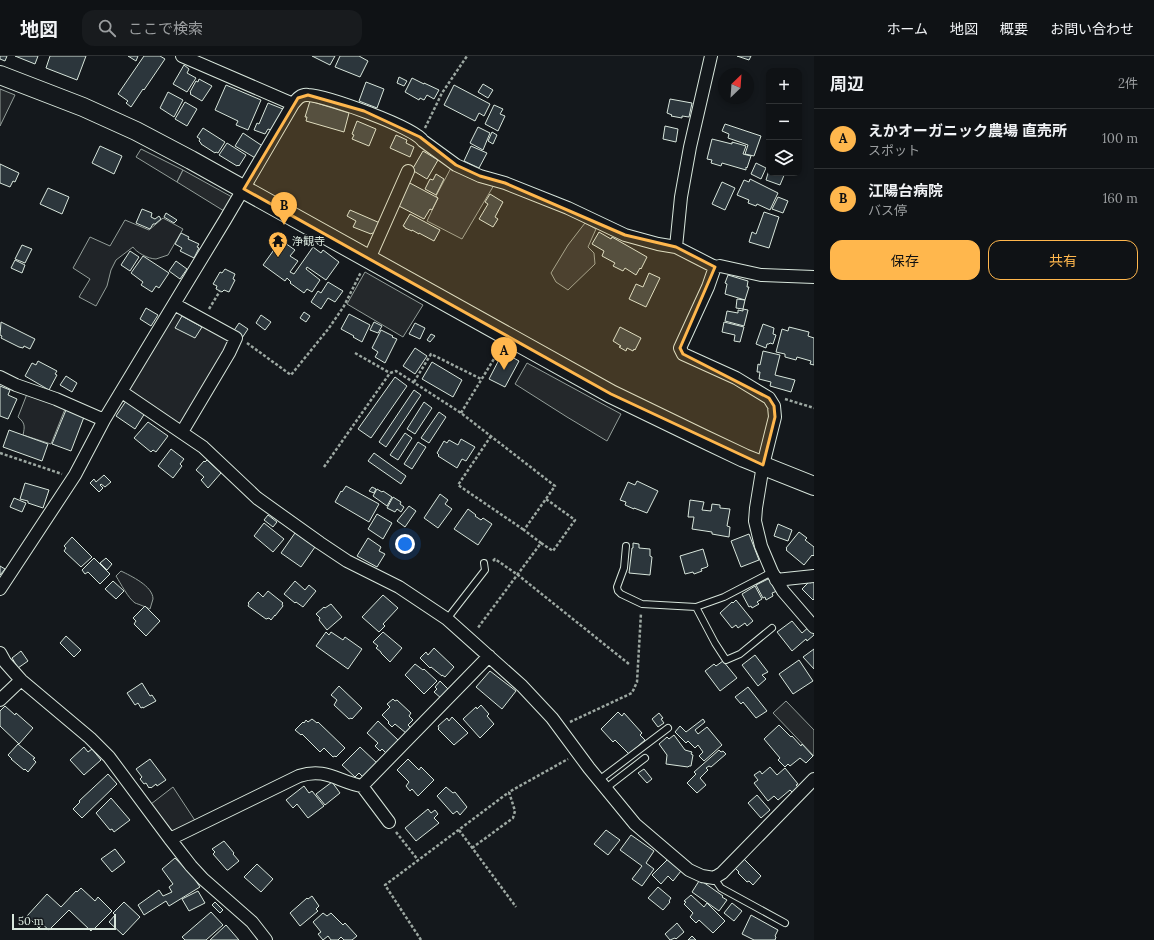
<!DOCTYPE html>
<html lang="ja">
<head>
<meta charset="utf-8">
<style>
	:root { --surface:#0f1215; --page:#181b1e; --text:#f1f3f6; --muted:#9b9ea0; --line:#2f3234; --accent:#ffb74d }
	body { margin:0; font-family:Lora,"Noto Sans JP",serif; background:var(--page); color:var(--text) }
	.controls { position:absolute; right:12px; top:12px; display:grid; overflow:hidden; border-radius:8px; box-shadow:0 2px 6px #0003 }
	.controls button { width:36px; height:36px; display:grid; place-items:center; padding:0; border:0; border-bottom:1px solid var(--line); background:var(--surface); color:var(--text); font:20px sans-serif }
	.compass { position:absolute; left:718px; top:12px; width:36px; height:36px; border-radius:50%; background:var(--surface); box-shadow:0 2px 6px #0003; rotate:25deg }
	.scale { position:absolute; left:12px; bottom:10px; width:104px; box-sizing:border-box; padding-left:4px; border:2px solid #d8e6dc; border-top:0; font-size:11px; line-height:14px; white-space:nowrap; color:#d8e6dc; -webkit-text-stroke:3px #14181c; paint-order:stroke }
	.you { position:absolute; left:405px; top:488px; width:14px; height:14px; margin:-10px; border:3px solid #fff; border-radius:50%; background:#1a73e8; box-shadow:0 0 0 6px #1a73e833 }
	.badge { display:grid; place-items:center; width:26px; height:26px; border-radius:50%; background:var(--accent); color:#111; font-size:13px; font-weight:700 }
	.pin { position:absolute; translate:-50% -33px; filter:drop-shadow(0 1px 2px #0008) }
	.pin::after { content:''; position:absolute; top:21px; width:14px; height:12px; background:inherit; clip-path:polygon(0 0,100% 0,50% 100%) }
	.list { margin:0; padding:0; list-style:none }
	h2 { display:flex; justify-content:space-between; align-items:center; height:52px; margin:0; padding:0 16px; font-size:17px }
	h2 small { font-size:13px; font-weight:400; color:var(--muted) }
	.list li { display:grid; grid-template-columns:26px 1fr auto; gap:12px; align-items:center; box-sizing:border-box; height:60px; padding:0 16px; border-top:1px solid var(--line) }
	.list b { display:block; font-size:15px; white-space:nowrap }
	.list p { margin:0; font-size:13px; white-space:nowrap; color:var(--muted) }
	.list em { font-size:13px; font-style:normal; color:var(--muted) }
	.actions { display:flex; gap:8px; padding:12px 16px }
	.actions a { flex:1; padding:9px 0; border:1px solid var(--accent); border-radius:12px; text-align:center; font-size:14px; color:var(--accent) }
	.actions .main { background:var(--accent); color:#111 }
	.icon { flex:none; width:22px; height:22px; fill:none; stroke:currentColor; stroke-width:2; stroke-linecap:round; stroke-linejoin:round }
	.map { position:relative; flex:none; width:814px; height:884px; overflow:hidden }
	header { display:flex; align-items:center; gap:24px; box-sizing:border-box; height:56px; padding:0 20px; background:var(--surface); border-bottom:1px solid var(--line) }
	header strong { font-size:19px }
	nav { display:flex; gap:22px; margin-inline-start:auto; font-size:14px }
	.search { width:280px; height:36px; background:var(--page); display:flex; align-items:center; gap:10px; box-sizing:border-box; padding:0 14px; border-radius:12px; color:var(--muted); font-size:15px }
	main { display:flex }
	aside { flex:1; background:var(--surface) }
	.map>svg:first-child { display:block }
</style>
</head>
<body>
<header>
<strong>地図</strong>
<div class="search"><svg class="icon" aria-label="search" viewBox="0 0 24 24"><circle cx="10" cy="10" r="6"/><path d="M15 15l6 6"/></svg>ここで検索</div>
<nav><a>ホーム</a><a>地図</a><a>概要</a><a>お問い合わせ</a></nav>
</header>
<main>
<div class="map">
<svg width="814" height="884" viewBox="0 0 814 884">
	<rect width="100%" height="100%" fill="#14181c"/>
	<path fill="#202428" stroke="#939e99" d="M141,93L183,114L177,126L136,101Z
		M452,110L494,129L462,183L427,165L438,142L436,140Z
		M163,162L183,173L168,199C164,200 160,202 156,203C148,203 136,196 133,191L116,204L111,214L107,230L96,250L79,241L90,223L73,212L90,181L110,190L125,164L149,174Z
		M585,167L596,173L588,191L594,197L595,208L568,234L556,226L551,217L568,189Z
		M177,253L229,283L230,287L181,371L128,333Z
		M27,338L65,353L51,388L23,379C25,370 25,367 18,361Z
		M121,515C131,520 153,530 153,543C152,546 151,550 150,553C146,551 138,548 135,547C128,542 121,528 116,520Z
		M173,731L196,766L172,775L151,748Z"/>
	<path fill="#24282b" stroke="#939e99" d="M0,33L15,39L0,70Z
		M183,114L232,141L224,155L177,126Z
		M365,216L423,249L403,281L347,248Z
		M527,307L621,358L607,385L567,361L515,328Z
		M786,645L814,674V700L773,657Z"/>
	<path fill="#2c363c" stroke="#d8e6dc" d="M0,0H7L5,5L0,3Z
		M15,0H38L35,8Z
		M50,0H86L77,24L46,12Z
		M128,0H138L136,5Z
		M144,0H160L165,3L144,34L143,33L131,51L126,47L128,45L118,38Z
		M312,0H335L330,9Z
		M340,0H359L368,5L360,21L335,11Z
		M737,0H751L749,4Z
		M184,9L189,13L187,17L196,22L187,36L173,28Z
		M399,21L407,25L404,30L397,27Z
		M412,22L424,28V27L439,34L434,43L427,39L424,44L420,42L419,44L405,36Z
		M199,23L212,30L202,45L190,38L191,37L190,36L196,25L198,26Z
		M366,26L384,33L377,52L359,45Z
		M483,28L493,34L488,42L478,36Z
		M226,29L261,44L248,74L236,69L238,65L215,54Z
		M454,29L490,48L484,60L479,57L475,65L444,49Z
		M168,36L183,44L174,61L160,52Z
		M670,43L692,47L689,61L682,60V62L671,60L672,59L667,57Z
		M310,45L349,57L344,76L306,65L307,61H305Z
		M185,46L197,53L187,70L175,63Z
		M268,47L283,53L273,75L268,73L265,78L254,74L257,67L259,68Z
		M494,49L503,53L500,58L505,60L498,75L485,68Z
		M357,65L376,73L369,90L352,83L354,79L352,78Z
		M725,68L761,80L754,100L745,98L748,89L728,82L729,78L722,75Z
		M665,70L678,73L676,86L663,83Z
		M478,71L490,77L483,94L470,87Z
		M203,72L225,86L218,97L216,96L215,97L201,88V87L199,85L200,83L197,81Z
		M492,76L497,79L493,88L488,85Z
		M243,77L264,91L257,103L235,90Z
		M396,79L407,84L406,87L414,91L410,101L390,92Z
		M712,83L732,88V86L746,90L743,98L751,100L747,112L746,111V114L722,107L721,110L711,107L712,104L707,103Z
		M227,87L246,99L239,110L238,109L237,110L219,99Z
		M100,90L122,100L114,118L92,107Z
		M471,90L487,97L479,112L464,105Z
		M423,95L438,104L427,123L412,114Z
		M756,107L766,112L761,123L751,118Z
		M0,108L19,117L15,126L13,125L10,131L0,127Z
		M769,114V117H785L780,129L766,124Z
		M436,118L444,123L436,139L425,133L430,123L433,124Z
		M750,123L778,137L770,154L757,148L756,150L748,147L749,144L737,139L744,124L749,126Z
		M408,126L438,142L432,154L430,153L424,163L397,149Z
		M722,126L735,132L725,154L712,148Z
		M48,132L69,141L62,158L40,148Z
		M490,138L503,146L495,161L498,163L493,171L479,163L488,148L485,146Z
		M778,141L788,145L783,157L772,153Z
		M142,153L152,157L151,161L155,163L159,160L161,163L155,168H153L150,173L136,167Z
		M350,154L380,167L375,178L372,177L371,178L353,171L356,165L347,160Z
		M764,156L779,161L769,192L749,186L752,176L756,178Z
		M166,157L177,164L174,167L164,161Z
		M410,158L440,174L434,185L419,177V178L412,174V175L405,172V171L403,170Z
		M599,176L611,183L612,181L647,201L641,213L640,212L636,219L625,212L623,215L613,210L615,207L602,200L604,195L592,188Z
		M181,177L189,181L188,183L199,188L197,191L199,192L194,202L180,195L182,192L175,188Z
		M285,187L295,194L290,200L298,205L290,216L294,218L313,191L321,197L323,194L339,206L326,224L307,211L306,213L320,224L312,236L307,233L304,237L290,227L291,226L287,222L285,225L263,209L276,191L280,194Z
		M22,189L32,193L25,207L15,203Z
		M130,195L139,201L130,215L121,209Z
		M143,200L169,217L159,232L156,230L152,236L141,229L143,226L131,217Z
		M15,204L25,209L22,217L11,212Z
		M176,205L187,213L180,223L169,215Z
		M225,213L235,218L233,223L235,224L229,236L224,234L222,236L216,233L217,230L213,228L220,216L222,217Z
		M649,217L660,222L646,251L629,243L636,228L643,231Z
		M728,219L748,225L747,231H749L745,244L725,238L727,228L725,227Z
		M328,226L343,235L335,246L328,242L321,253L311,246L318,235L321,237Z
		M737,243L745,244L743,253L736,252Z
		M146,252L158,259L151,270L140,263Z
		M743,253L748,254L744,270L725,265L727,255L738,257V254L743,255Z
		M304,256L310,260L306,266L300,262Z
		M349,258L370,269L362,286L353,281L354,280L341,273Z
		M261,259L271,266L265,274L256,267Z
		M182,260L202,271L195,282L175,272Z
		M1,266L35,283L30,293L24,290L23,292L19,291L1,282L2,280L0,279Z
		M374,266L382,270L378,277L370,274Z
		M724,266L744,271L740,286L734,285L735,279L722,276Z
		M239,267L248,273L242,282L233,276Z
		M415,267L425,272L420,283L409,278Z
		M763,268L774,272L773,278L776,279L773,288L770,287L769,288H767L766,292L756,288Z
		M620,271L641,282L635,294L634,293L633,295L627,292L626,295L619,291L621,290L613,285Z
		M789,271L809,276L808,280L814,282V309L810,308L811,305L797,301L796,304L785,301V298L776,296L782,273L788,275Z
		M381,274L393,280L392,281L397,283L385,307L375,301L378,296L372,292Z
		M431,278L435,280L430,286L427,284Z
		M415,292L427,300L415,318L403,310Z
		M763,295L780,299L775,319L795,324L791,336L770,330L771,326L759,323L760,316H757L758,308L760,309Z
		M503,296L519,305L505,331L489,323Z
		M38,305L57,315L55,318L57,319L49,334L25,320L32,307L36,309Z
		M432,306L462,324L453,341L422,323Z
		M66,320L77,327L72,336L60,329Z
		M395,321L407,330L371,382L358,373Z
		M0,330L10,334L8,339L17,343L8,363L0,360Z
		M414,334L421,339L386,391L379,386Z
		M126,345L145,357L135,373L116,360Z
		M424,346L432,352L415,378L407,373Z
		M66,354L84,361L71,395L52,388Z
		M439,356L446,361L429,387L421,382Z
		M148,366L168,380L156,396L153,394L151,396L134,382Z
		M9,374L48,388L42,405L3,391Z
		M405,377L412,382L398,404L390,399Z
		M461,383L475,391L466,405L462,403L457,412L438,400L439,399L437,397L444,385L447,387L449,384L458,389Z
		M418,386L426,391L412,413L404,408Z
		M171,393L184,403L180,408L182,410L173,422L158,410Z
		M374,397L406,420L401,428L368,405Z
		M207,404L221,417L208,432L201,424L204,421L196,414L204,405L205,406Z
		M104,419L111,426L105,431L101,428L100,429L103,432L99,436L90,427L94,423L96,426Z
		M637,425L658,435L647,457L634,452V453L625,449L626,446L620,444L628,426L635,429Z
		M25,427L49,434L43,452L28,447V445L20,443Z
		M346,430L379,448L369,466L335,446L341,435L342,436Z
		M372,431L376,433L374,437L369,435Z
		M377,433L382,436L383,435L392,441L387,450L373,440Z
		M440,438L448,444L445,448L452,453L438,472L424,462Z
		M393,441L401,446L400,448L404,451L401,456L397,453L395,456L387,452Z
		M14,442L26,447L22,456L10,451Z
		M690,444L704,446L702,454L711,455L712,448L720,449V452L730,453L727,470L730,471L729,481L712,478V476L692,473L694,461H688Z
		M409,450L416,455L405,471L397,465Z
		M468,453L476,459L475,460L481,464L483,462L492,468L478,489L454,473Z
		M377,458L392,467L383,483L368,473Z
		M268,459L277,466L273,471L264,464Z
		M264,467L284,483L273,496L254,480Z
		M778,468L792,474L788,485L774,480Z
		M799,476L807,482L805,484L814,491V499L813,500L812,499L804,509L786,494L787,493L786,492Z
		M295,477L315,491L301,511L281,497Z
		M749,478L759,504L741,511L731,485Z
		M72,481L92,501L81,511L64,495L66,492L64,490Z
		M368,482L381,491L379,495L385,498L377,511L357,500Z
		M633,487L639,488V492L650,493V500L652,501L650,519L629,517L632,492H633Z
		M703,493L708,510L707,511L701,513L702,515L694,518L693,516L685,518L680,500Z
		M94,502L110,518L100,528L88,516L85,518L82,514Z
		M106,502L112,508L107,514L100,507Z
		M0,510L5,513L0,519Z
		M770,522L777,535L772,537L773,540L766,544L765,541L763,542L756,529Z
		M113,525L124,535L116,543L105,533Z
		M295,525L305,534L309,529L316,535L303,551L296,546L295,547L284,538Z
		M812,525L814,527V543L813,544L802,533L809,526L811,527Z
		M755,530L762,543L757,546L759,548L752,552L751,550L749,551L742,538Z
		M268,535L283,547L282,548L283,550L275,560V559L271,564L269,562L266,563L248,550L249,548L248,547L258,536L263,541Z
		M383,539L398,552L383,568L385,570L379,576L362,561Z
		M736,544L753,565L747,570L745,567L738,572L736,569L732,572L720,557L732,546L733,547Z
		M331,548L342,561L327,574L319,564L320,562L316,558L324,551L325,552Z
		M145,550L160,565L146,580L134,568L136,565L133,562Z
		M792,565L802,577L810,570L814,576V579L807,585L806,583L792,595L777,576Z
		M326,576L329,579L331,576L343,584L345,581L362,593L348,613L316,590Z
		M383,576L402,592L390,606L381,597V596L376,592L378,590L373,586Z
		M66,580L81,594L74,601L60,587Z
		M434,592L454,611L445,621L442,619V620L431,611L430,612L420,602L426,596L428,599Z
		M814,593V613L803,601Z
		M21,595L28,605L18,612L12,602Z
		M755,599L768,616L762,619L766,623L758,630L742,609Z
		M799,604L813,625L793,638L779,618Z
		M723,605L737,622L720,635L705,615L714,608L716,610Z
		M415,608L423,614L424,613L437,625L424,638L405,619Z
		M490,615L516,635L502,653L476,631Z
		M440,625L449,634L442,643L434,636L437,633L435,631Z
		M142,627L150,640L152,639L156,645L143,652V651L141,652L138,647L135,649L127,637Z
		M339,630L362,652L352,663L351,662L349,663L334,649L337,644L331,639Z
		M748,631L767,655L756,662L743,646L741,648L735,641Z
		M393,643L395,645L397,644L411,657L409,660L413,664L408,669L411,672L406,677L395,668L392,671L388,667L389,666L382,659L390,651L387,648Z
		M481,649L489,658L487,660L494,668L480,682L463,663L476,651L477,653Z
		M5,650L15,659L16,657L33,672L19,688L0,670V655Z
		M618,656L622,660L624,657L642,677L640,679L645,684L629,698L615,684L613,686L601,673Z
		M659,657L663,662L661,663L664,667L658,671L652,663Z
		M452,661L468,677L454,689L438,673L439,672L438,670L447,662L449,665Z
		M312,663L317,667L318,666L345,692L336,701L335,700L333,701L324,692L320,696L302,678L301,679L295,674L303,666L304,667L306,664L308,666Z
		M703,663L705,666L695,674L698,678L707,671L722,689L704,705L699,700L703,696L698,689L695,692L688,685L686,687L675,676L680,670L686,676Z
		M378,665L398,684L386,697L382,693L380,695L375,690L378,687L367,677Z
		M779,669L791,681L792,680L801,690L802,688L813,700L806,707L800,702L790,710L788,708L785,711L778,704L780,702L764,683Z
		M674,679L685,694L692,696L691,698L693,699L691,710H689L688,711L666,708L667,699L659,688L667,681L669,683Z
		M18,688L35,702L33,703L36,706L28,716L25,713L24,714L11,703H12L8,699Z
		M84,691L88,696L92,693L101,704L84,719L70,704Z
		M360,691L378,708L364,722L359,717L355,721L342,709Z
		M719,694L721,696L723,695L726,698L711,711L709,710L706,712L708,714L700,722L706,729L697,737L687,727L696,718L694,716Z
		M150,703L166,724L157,730L156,728L151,732L150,731L149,732L146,727L144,728L140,723L142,721L136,713Z
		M408,703L419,714L421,711L434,724L418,740L412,733L410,735L406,730L409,726L397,714Z
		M770,711L777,719L785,712L798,728L796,729L799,732L793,737L790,734L778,744L774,740L768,745L754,727L758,724L754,719L760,715L762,718Z
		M644,713L652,723L647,727L638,717Z
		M108,718L117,728L82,762L73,753L80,746L79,745Z
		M332,726L340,737L325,749L316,738Z
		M304,730L309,737L312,735L324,750L308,762L297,748L293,752L286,744Z
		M446,731L453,737L455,736L467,751L460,759L457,755L453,758L437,740Z
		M757,739L770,754L761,762L748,747Z
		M111,742L130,764L114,776L112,773L110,774L96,757Z
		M428,753L431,757L435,754L438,758L434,762L439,767L416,785L405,772Z
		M606,774L620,784L608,799L594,788Z
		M631,779L654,795L646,807L654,813L642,830L632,823L642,810L620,794Z
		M224,785L234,797L233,798L239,805L228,814H227L213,798L215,796L212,793Z
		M115,793L125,806L112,816L101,803Z
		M175,802L194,822L200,831L169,850L166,845L144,859L138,849L159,834L163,840L172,836L169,831L173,828L162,813Z
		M668,803L681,815L673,825L668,820L661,828L652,819Z
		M744,803L761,820L753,829L749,825L747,826L738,817L739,816L735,812Z
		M257,808L273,823L261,836L244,821Z
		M699,825L702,827L703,826L723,840L722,841L727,844L719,855L692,836Z
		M658,831L671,842L669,845L670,846L663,854L648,842Z
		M81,832L95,845L98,841L112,855L94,873L93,872L91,875L69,854L49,874L42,868L39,872L27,860L47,838L61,851L76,835L77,836Z
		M198,835L205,847L189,855L182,843Z
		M691,839L704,851L707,847L725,865L713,877L699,864L696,867L690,861L693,857L684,848L686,846L684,845Z
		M312,840L319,850L316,853L318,855L300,870L290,857L307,842L308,843Z
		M124,846L140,861L123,879L109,866L115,859L113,857Z
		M215,846L223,854L220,857L212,849Z
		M732,847L742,855L734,865L724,857Z
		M211,856L223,869L206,884H185L182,881Z
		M323,857L327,860L331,857L343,869L345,867L357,880L352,884H344L341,881L338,884H331L328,880L323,884L318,878L321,876L313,866Z
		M751,859L778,874L775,880L776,881L775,884H754L742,878Z
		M677,867L684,876L676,883L675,882L670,884L665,878Z
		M226,869L239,884H210Z
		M692,880L696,884H688Z"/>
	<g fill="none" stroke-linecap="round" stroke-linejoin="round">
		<defs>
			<path id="lane" d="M626,490L624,512L617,531L618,535L621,538L642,548L696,551
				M447,563L485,514L484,507
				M772,572L740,598L726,604L715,587L696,551L724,541L772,516
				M599,724L668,672
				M606,732L645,702
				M714,822L721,832L785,867"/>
			<path id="street" d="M182,0L293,48
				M676,191L681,141L690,91L711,0
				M369,203L408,115
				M715,211L708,231L680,292L683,298L736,322L769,342L774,350L775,361L763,409L756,452L755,465L761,490L772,516L783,535L814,571
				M174,248L236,282L229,297L182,376
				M0,321L16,329L56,343L104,364
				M122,336L203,391L257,442L320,487L347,505L399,531L447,563L522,630L552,662L589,712L635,768L689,814L702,820L714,822L722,817L814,723
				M776,524L814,520
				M0,533L75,419L104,364L174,248L225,164L293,48C297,43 301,38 308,39C327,40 414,71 423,85L456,109L480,120L505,127L568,152L625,179L658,188L676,191L715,211L720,210L761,219L814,221
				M0,597L5,606L21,624L90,682L109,701L170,783L191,810L203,823L252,866L266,884
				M0,644L21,624
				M362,730L389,766
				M170,783L299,720C326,711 338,726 362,730L489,600"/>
			<path id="secondary" d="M0,19L83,51L136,75L191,104L611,338L704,383L744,402L814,430"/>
		</defs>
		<use href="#lane" stroke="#d8e6dc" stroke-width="8"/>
		<use href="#street" stroke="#d8e6dc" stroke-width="14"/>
		<use href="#secondary" stroke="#d8e6dc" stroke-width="20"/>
		<path stroke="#9da8a2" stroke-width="2.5" stroke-dasharray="3 2" stroke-linecap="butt" d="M425,72L442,37L467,0
			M209,253L220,235
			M247,287L291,319L329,272L344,250L361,216
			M355,297L390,317
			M414,326L431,298L481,323
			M785,343L814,352
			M461,357L500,293
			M491,380L458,429L524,474
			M0,397L62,418
			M324,411L390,317L396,315L461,357L555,430L524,474L541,487L477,573
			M541,487L553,495L575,464L546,443
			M493,505L495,503L518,519L629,608
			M570,666L632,637L637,626L641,557
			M459,774L516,851
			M396,776L418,804
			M472,792L513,762L515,755L509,736L568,703
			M421,884L385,829L509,736"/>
		<use href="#lane" stroke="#14181c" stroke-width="6"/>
		<use href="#street" stroke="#14181c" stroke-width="12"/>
		<use href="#secondary" stroke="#14181c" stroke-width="18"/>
	</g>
	<path fill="#ffb74d" fill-opacity="0.2" stroke="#ffb74d" stroke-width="3" stroke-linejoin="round" d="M308,39L364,55L420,81L456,109L480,120L505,127L625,179L676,191L715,211L680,292L683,298L769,342L774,350L775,361L763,409L611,338L244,133L298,42Z"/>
	<defs>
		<symbol id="temple-pin" viewBox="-11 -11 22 30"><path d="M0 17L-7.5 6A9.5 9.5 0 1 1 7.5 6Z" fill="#ffb74d" stroke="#14181c"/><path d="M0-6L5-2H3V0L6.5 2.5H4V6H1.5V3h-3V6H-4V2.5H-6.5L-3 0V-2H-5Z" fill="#111"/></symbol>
	</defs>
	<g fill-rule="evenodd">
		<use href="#temple-pin" x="267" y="174" width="22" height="30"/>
	</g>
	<g text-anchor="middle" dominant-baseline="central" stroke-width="3" stroke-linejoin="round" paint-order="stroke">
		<g font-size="11" fill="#d8e6dc" stroke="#14181c" text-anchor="start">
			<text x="292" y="185">浄観寺</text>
		</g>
	</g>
</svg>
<div class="controls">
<button>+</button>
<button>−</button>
<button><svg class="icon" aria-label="layers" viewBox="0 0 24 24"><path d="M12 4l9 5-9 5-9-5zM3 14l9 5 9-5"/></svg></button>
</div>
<svg class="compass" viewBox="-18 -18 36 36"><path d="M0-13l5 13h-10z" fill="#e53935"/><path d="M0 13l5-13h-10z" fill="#9b9ea0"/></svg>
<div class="scale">50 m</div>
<div class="you"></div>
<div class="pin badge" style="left:504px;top:314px">A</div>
<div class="pin badge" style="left:284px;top:169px">B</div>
</div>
<aside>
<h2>周辺<small>2件</small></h2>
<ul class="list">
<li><span class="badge">A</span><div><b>えかオーガニック農場 直売所</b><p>スポット</p></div><em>100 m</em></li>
<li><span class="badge">B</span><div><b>江陽台病院</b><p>バス停</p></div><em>160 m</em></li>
</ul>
<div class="actions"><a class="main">保存</a><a>共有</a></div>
</aside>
</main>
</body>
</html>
